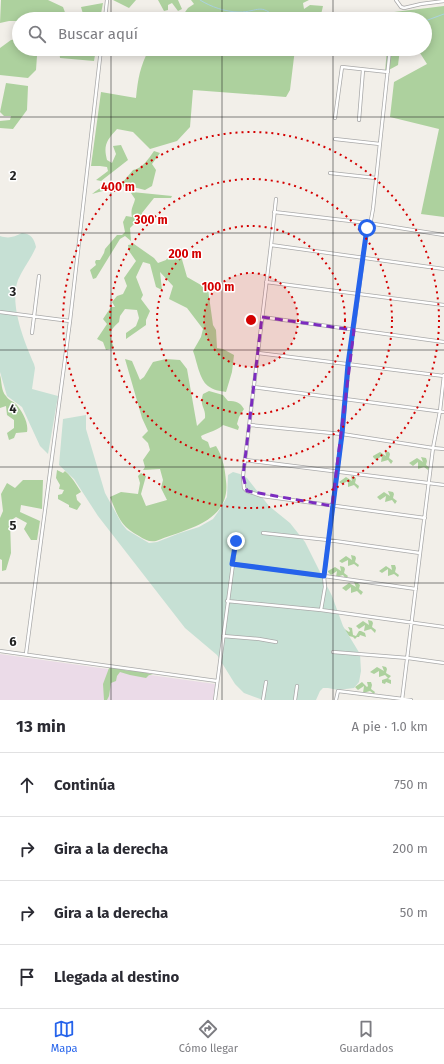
<!DOCTYPE html>
<html lang="es">
<head>
<meta charset="utf-8">
<style>
	:root { --surface:#fff; --page:#f7f7f7; --text:#2b2b33; --muted:#7c7c81; --line:#e1e1e2; --accent:#2563eb }
	body { margin:0; font-family:"Fira Sans",sans-serif; background:var(--page); color:var(--text) }
	.stop { position:absolute; width:12px; height:12px; margin:-9px; border:3px solid #2563eb; border-radius:50%; background:#fff }
	.stop.end { background:#2563eb; border-color:#fff; box-shadow:0 1px 4px #0008 }
	.list { margin:0; padding:0; list-style:none }
	h2 { display:flex; justify-content:space-between; align-items:center; height:52px; margin:0; padding:0 16px; font-size:17px }
	h2 small { font-size:13px; font-weight:400; color:var(--muted) }
	.list li { display:grid; grid-template-columns:26px 1fr auto; gap:12px; align-items:center; box-sizing:border-box; height:64px; padding:0 16px; border-top:1px solid var(--line) }
	.list b { display:block; font-size:15px; white-space:nowrap }
	.list em { font-size:13px; font-style:normal; color:var(--muted) }
	.icon { flex:none; width:22px; height:22px; fill:none; stroke:currentColor; stroke-width:2; stroke-linecap:round; stroke-linejoin:round }
	.map { position:relative; flex:none; width:444px; height:700px; overflow:hidden }
	.search { position:absolute; background:var(--surface); box-shadow:0 2px 10px #0003; left:12px; right:12px; top:12px; height:44px; display:flex; align-items:center; gap:10px; box-sizing:border-box; padding:0 14px; border-radius:22px; color:var(--muted); font-size:15px }
	.sheet { height:308px; background:var(--surface) }
	nav { display:flex; justify-content:space-around; align-items:center; box-sizing:border-box; height:56px; border-top:1px solid var(--line); background:var(--surface); font-size:11px; color:var(--muted) }
	nav a { display:grid; justify-items:center; gap:2px }
	nav .on { color:var(--accent) }
	.map>svg:first-child { display:block }
</style>
</head>
<body>
<div class="map">
<svg width="444" height="700" viewBox="0 0 444 700">
	<rect width="100%" height="100%" fill="#f2efe9"/>
	<path fill="#ebdbe8" d="M0,654L215,684L213,700H0Z"/>
	<path fill="#add19e" d="M1,0H48L63,7L66,15L73,18L83,14L81,7L103,3L100,19H19V21H9L0,23Z
		M113,0H136L129,8Z
		M158,0H178L182,9L178,11L172,3L168,5V10L164,11Z
		M191,0H309L303,3L304,9L310,5L323,6L320,19H180L188,8L194,4Z
		M444,6V217L421,214L439,129L390,117L394,82L427,64L420,53L415,49H425V19H358L380,18L394,12Z
		M19,39V49H34L37,56L36,70L28,78L0,75V48L11,40Z
		M59,49H96L94,61L60,58Z
		M149,49H295L290,90L286,97L193,90L190,127L177,141L150,149L133,132L117,129C107,140 103,145 107,160L112,163L116,154L113,146L121,145L128,160L101,181L96,180L108,171L107,167L100,166H91L101,92L136,98C138,78 140,67 149,49Z
		M387,49H400L398,65L385,72Z
		M6,83L28,86L27,110L13,129L0,128V121L10,120L11,116H4L0,112Z
		M154,151L160,153L152,164L156,170L152,186L145,190L129,186L113,188L92,194C103,186 109,181 123,182L133,170C143,168 149,158 154,151Z
		M132,192L172,196L171,198H154L142,213V220L140,223H135L130,228L131,241L125,236L120,239L96,278L93,279L90,270L96,265L95,262L96,260H100L104,253L105,249L117,235H122L125,232L123,222L126,216L132,217C130,209 134,205 135,199L131,193Z
		M134,244L154,258L158,263L166,260L171,253L181,256L187,277L208,289L213,325L216,330L217,348L223,349L234,355L232,372L226,392C220,391 213,390 208,386C199,379 197,361 193,351L201,337L203,329L187,308L169,299L173,286L160,272L162,290L156,287L150,264L143,262L136,277L143,295L141,299L150,311L146,320V325L126,339V333L136,326L139,318L137,310L125,309L120,316L119,322C108,332 109,334 114,348L106,350L103,342L97,339L107,324L103,319L111,307H115L112,302L117,296L123,294L127,286L124,278L136,261L129,251L128,245Z
		M125,359L132,361L140,380L144,377L153,362L166,359L180,360L187,369L197,426L205,418C206,407 199,407 203,394L209,391L223,395L228,401C236,401 240,402 244,409L239,417L237,424L239,427L238,430L223,425C220,429 207,433 201,436L202,439L208,442L210,448L216,446C223,457 225,469 226,481C231,522 186,529 156,541C149,542 145,540 139,536C120,526 118,516 110,497L121,492L138,494L140,483L138,476L141,473L146,476L141,494L146,506L167,500L161,488L163,480L160,469L143,470L145,467L143,460L150,450L148,443L142,437L148,431L142,418Z
		M0,375C2,382 1,391 6,396C8,400 13,401 16,404C22,411 29,423 27,432L16,433L14,438L9,440L7,433L14,428V420L7,415L6,406L0,408Z
		M385,451L389,452L390,454L389,458L393,461L391,464L388,460L381,462L382,456L376,460L373,457V456L380,452L386,456Z
		M421,457L426,458L427,461L426,465L430,468L428,470L424,467L418,469V462L413,466L409,463L417,458L423,462Z
		M57,470L63,473L65,471C72,477 76,484 81,492L76,495L77,500L81,504L77,510L69,507V505L58,499V495L62,494L64,490L59,489L60,485L56,478Z
		M351,476L355,477L356,479L355,483L359,486L358,489L354,485L348,487V481L342,484L339,482L346,477L352,481Z
		M23,480H43L42,509L21,505L20,512L40,521L37,540H31L24,529L27,523L16,517L10,521L11,553L6,570L2,571V560L0,559V518L3,511L1,494L7,483L15,488Z
		M388,491L393,492L394,494L393,498L397,501L395,504L392,500L385,502L386,496L380,500L377,497L384,492L390,496Z
		M351,555L355,556L356,558L355,562L359,565L358,567L354,564L348,566V560L342,563L339,561L346,556L352,560Z
		M391,565H395L396,568L395,572L399,575L398,577L394,574L388,576V569L382,573L379,571L386,566L392,570Z
		M340,566L344,567L345,569L344,573L348,576L346,579L343,575L336,577L337,571L331,575L328,572V571L335,567L341,571Z
		M354,582L358,583L360,585L359,589L363,592L361,595L357,591L351,593V587L346,591L342,588L349,583L356,587Z
		M368,620L372,621L373,623L372,627L376,630L375,633L371,629L364,631L365,625L359,629L356,626L363,621L369,625Z
		M348,627L352,628L353,635L356,636L359,631H361L365,633L366,637L360,635L359,637H357L355,639L353,637L349,636L343,628L349,632L350,631Z
		M382,666L386,667L387,669L386,673L391,676L388,679L391,680V684L386,682L385,684L382,683V680L388,678L385,675L379,677V671L374,674L370,672L377,667L384,671Z
		M111,667L129,671H141L153,675H149L146,678L130,675L120,672L117,676L116,681L111,683L109,696L107,700H104L103,684L109,668Z
		M362,682L367,687L368,686L367,682H371L372,685L371,689L375,692L374,694L370,691L363,693L364,686L358,690L355,687Z"/>
	<path fill="#c6e0d4" d="M22,233C31,234 34,238 36,247C31,259 23,268 18,280C9,304 24,341 34,364L35,368L32,389L58,396L48,454L40,446L22,407L7,396L0,372V236C9,239 14,237 22,233Z
		M86,415V429L105,493L122,524L127,530L149,543L157,542L180,533L199,527L213,519L218,512L227,497L228,475L233,472L240,474L247,478L269,506L290,523L305,542L332,596L343,626L360,654L361,671L359,682L354,688L338,690L328,688H323L320,691L316,700H263L244,693L235,684L217,655L185,628L98,516L74,479L59,465L63,419Z"/>
	<g fill="none" stroke-linecap="round" stroke-linejoin="round">
		<path stroke="#aad3df" stroke-width="1" d="M200,0C211,7 226,12 239,12C259,12 260,2 277,19
			M425,21L444,14
			M296,49L299,51L302,49"/>
		<defs>
			<path id="street" d="M396,0L401,7L404,8L421,4L444,1
				M105,19L107,0
				M390,49L373,209L371,220L367,228L349,364L342,434L324,576L416,589
				M335,118L342,67L388,72
				M359,120L363,70
				M335,139L380,144
				M330,173L376,178
				M276,199L271,245L444,269
				M274,212L368,223L444,235
				M271,245L243,476L244,488L247,491L262,496L425,518
				M266,282L444,305
				M0,312L70,321
				M262,317L444,342
				M32,333L39,276
				M258,353L444,376
				M444,375L440,411L433,448L444,449
				M253,387L444,412
				M250,425L342,434L433,448L402,700
				M245,460L444,485
				M263,533L328,540L420,553
				M232,564L324,576L325,587L321,610
				M227,601L321,610L444,627
				M223,636L259,639L276,642
				M0,651L217,681
				M333,652L408,658L444,663
				M26,654L70,321L101,49
				M215,700L236,541
				M263,700L266,682
				M295,700L297,686
				M336,700L338,691L411,700"/>
		</defs>
		<use href="#street" stroke="#a9a9a9" stroke-width="4"/>
		<use href="#street" stroke="#fff" stroke-width="2.5"/>
	</g>
	<g fill="none" stroke-linecap="round" stroke-linejoin="round">
		<path stroke="#2563eb" stroke-width="5" d="M236,541L232,564L324,576L342,434L348,364L367,228"/>
	</g>
	<path fill="none" stroke="#7b2cbf" stroke-width="3" stroke-dasharray="8 5" stroke-linejoin="round" d="M262,317L354,330L332,506L247,491L243,476Z"/>
	<path fill="none" stroke="#222" stroke-width="1" stroke-opacity="0.55" d="M111,0V19M222,0V19M333,0V19M111,49V700M222,49V700M333,49V700M0,117H444M0,233H444M0,350H444M0,467H444M0,583H444"/>
	<circle cx="251" cy="320" r="47" fill="#d40000" fill-opacity=".12"/>
	<g fill="none" stroke="#d40000" stroke-width="2" stroke-dasharray="2 4">
		<circle cx="251" cy="320" r="47"/>
		<circle cx="251" cy="320" r="94"/>
		<circle cx="251" cy="320" r="141"/>
		<circle cx="251" cy="320" r="188"/>
	</g>
	<g font-size="13" text-anchor="middle" font-weight="bold" fill="#222" stroke="#fff" stroke-width="3" stroke-linejoin="round" paint-order="stroke">
		<text x="13" y="180">2</text>
		<text x="13" y="296">3</text>
		<text x="13" y="413">4</text>
		<text x="13" y="530">5</text>
		<text x="13" y="646">6</text>
	</g>
	<circle cx="251" cy="320" r="6" fill="#d40000" stroke="#fff" stroke-width="2"/>
	<g font-size="12" text-anchor="middle" font-weight="bold" fill="#d40000" stroke="#fff" stroke-width="3" stroke-linejoin="round" paint-order="stroke">
		<text x="118" y="191">400 m</text>
		<text x="151" y="224">300 m</text>
		<text x="185" y="258">200 m</text>
		<text x="218" y="291">100 m</text>
	</g>
</svg>
<div class="stop" style="left:367px;top:228px"></div>
<div class="stop end" style="left:236px;top:541px"></div>
<div class="search"><svg class="icon" aria-label="search" viewBox="0 0 24 24"><circle cx="10" cy="10" r="6"/><path d="M15 15l6 6"/></svg>Buscar aquí</div>
</div>
<section class="sheet">
<h2>13 min<small>A pie · 1.0 km</small></h2>
<ul class="list">
<li><svg class="icon" aria-label="ahead" viewBox="0 0 24 24"><path d="M12 20V5M6 11l6-6 6 6"/></svg><div><b>Continúa</b></div><em>750 m</em></li>
<li><svg class="icon" aria-label="right" viewBox="0 0 24 24"><path d="M7 20v-9h11M14 6l5 5-5 5"/></svg><div><b>Gira a la derecha</b></div><em>200 m</em></li>
<li><svg class="icon" aria-label="right" viewBox="0 0 24 24"><path d="M7 20v-9h11M14 6l5 5-5 5"/></svg><div><b>Gira a la derecha</b></div><em>50 m</em></li>
<li><svg class="icon" aria-label="arrive" viewBox="0 0 24 24"><path d="M6 21V4h12l-3 4 3 4H6"/></svg><div><b>Llegada al destino</b></div></li>
</ul>
</section>
<nav>
<a class="on"><svg class="icon" aria-label="map" viewBox="0 0 24 24"><path d="M3 6l6-2 6 2 6-2v14l-6 2-6-2-6 2zM9 4v14M15 6v14"/></svg>Mapa</a>
<a><svg class="icon" aria-label="directions" viewBox="0 0 24 24"><path d="M12 3l9 9-9 9-9-9zM9 14v-3h6M13 9l2 2-2 2"/></svg>Cómo llegar</a>
<a><svg class="icon" aria-label="saved" viewBox="0 0 24 24"><path d="M7 4h10v16l-5-4-5 4z"/></svg>Guardados</a>
</nav>
</body>
</html>
